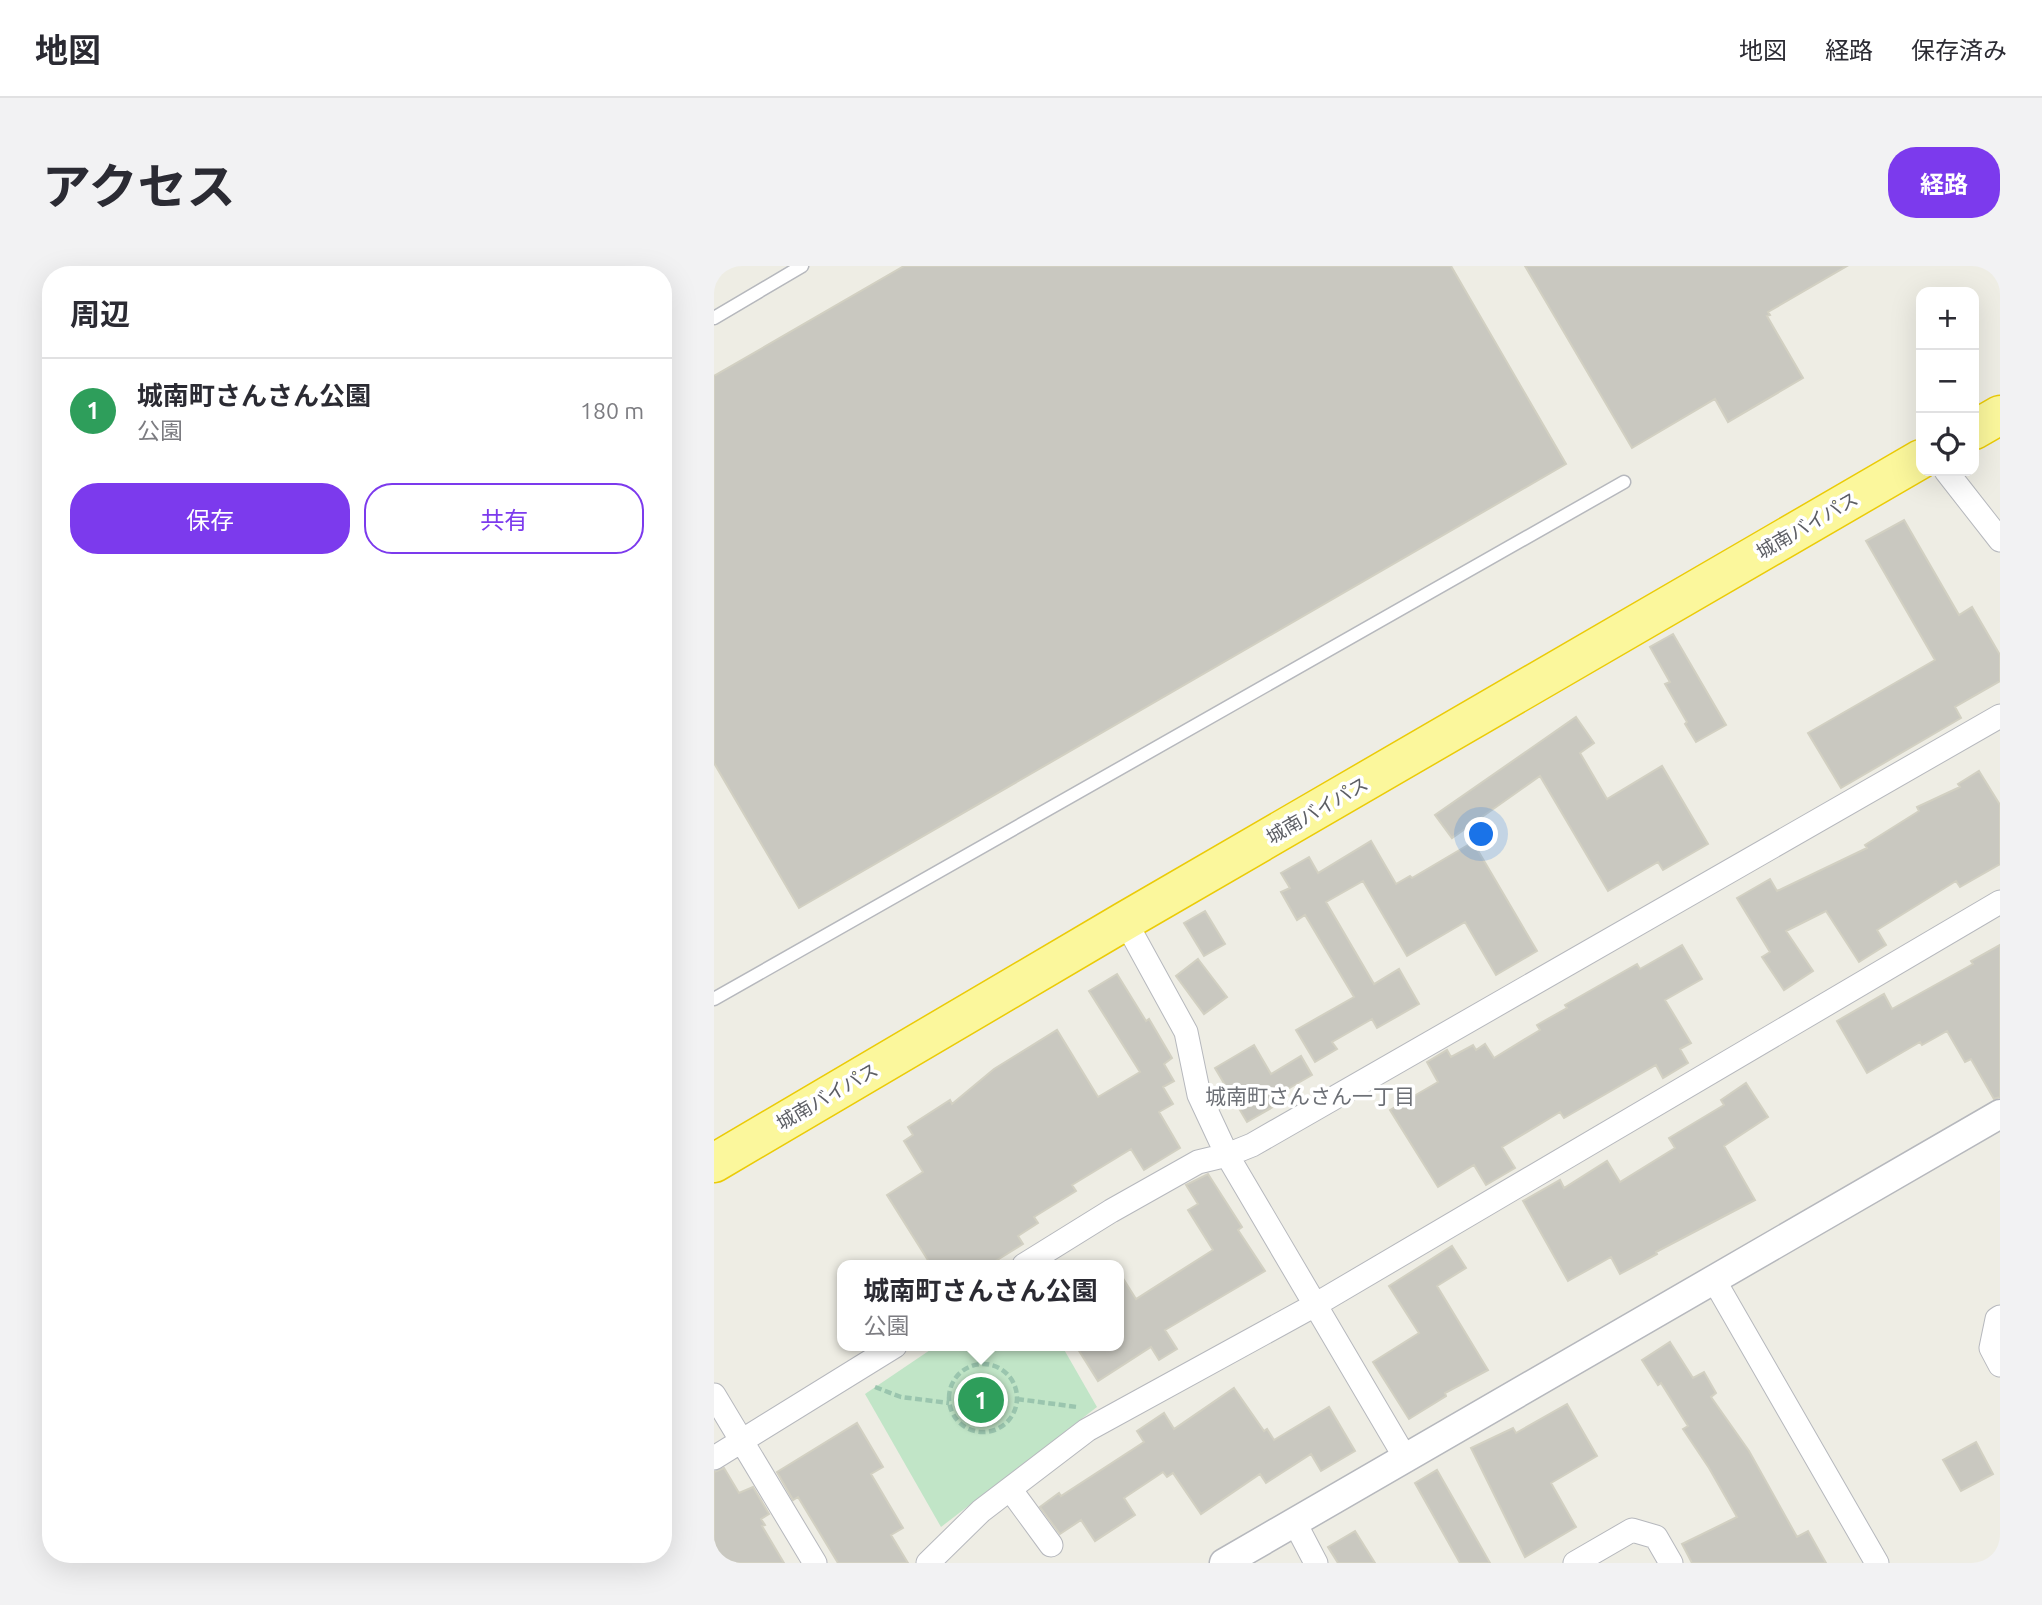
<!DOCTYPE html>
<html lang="ja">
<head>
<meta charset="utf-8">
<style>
	:root { --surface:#fff; --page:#f2f2f3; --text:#2b2b33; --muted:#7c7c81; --line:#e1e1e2; --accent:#7c3aed }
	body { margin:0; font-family:Ubuntu,"Noto Sans JP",sans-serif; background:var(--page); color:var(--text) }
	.controls { position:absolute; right:21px; top:21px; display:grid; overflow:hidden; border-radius:14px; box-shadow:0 7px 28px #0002 }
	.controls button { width:63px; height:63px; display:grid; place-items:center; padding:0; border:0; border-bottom:2px solid var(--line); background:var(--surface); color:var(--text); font:35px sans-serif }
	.you { position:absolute; left:768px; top:569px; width:24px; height:24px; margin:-18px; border:5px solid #fff; border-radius:50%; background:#1a73e8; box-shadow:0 0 0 10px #1a73e833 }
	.badge { display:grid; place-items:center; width:46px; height:46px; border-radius:50%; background:var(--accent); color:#fff; font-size:23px; font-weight:700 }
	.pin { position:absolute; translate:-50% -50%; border:4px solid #fff; box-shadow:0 2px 7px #0006 }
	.popup { position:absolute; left:123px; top:994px; width:287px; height:91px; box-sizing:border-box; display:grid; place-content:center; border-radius:14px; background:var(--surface); filter:drop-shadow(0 2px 5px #0005); font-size:23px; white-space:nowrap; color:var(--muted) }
	.popup b { font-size:26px; color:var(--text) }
	.popup::after { content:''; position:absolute; left:50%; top:100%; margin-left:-14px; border:14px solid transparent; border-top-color:var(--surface) }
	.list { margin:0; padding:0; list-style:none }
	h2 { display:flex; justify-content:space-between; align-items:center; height:91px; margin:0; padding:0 28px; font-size:30px }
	h2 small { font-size:23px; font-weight:400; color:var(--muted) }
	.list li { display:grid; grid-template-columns:46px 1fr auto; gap:21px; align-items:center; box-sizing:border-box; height:105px; padding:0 28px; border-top:2px solid var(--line) }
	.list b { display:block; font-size:26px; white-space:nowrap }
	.list p { margin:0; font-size:23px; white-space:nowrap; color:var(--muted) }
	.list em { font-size:23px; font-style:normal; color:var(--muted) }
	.actions { display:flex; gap:14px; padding:21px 28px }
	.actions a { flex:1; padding:16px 0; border:2px solid var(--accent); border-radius:28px; text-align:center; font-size:24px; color:var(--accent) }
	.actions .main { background:var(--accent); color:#fff }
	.icon { flex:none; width:38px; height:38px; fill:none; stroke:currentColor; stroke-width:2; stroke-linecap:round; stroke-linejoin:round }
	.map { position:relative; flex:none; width:1286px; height:1297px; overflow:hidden; border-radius:28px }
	header { display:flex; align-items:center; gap:42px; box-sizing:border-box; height:98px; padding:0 35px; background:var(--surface); border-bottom:2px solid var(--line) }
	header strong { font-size:33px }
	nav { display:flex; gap:38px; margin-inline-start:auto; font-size:24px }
	.intro { display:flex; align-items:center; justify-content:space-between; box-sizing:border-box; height:168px; padding:0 42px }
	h1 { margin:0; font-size:49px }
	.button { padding:18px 32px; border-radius:28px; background:var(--accent); color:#fff; font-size:24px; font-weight:700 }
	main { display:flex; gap:42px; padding:0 42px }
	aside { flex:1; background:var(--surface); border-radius:28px; box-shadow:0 7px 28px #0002 }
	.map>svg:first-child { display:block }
</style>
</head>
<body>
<header>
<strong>地図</strong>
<nav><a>地図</a><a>経路</a><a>保存済み</a></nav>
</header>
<div class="intro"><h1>アクセス</h1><a class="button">経路</a></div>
<main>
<aside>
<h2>周辺<small></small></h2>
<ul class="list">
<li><span class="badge" style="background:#2e9e5b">1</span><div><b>城南町さんさん公園</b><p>公園</p></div><em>180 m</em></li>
</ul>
<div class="actions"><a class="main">保存</a><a>共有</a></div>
</aside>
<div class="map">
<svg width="1286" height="1297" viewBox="0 0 1286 1297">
	<rect width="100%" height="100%" fill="#eeede4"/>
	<path fill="#c1e5c7" d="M222,1080H348L383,1141L227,1261L151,1128Z"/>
	<path fill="#c9c8c0" stroke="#d2d0c2" stroke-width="2" d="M190,0H737L852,198L85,642L0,497V110Z
		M811,0H1133L1054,46L1056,49L1053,50L1089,112L1014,156L1001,133L918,182Z
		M1190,254L1245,349L1258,341L1286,389V415L1241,441L1247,452L1127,522L1094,467L1221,394L1152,275Z
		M959,368L1012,459L982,476L971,458L973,456L951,418L956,416L936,381Z
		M862,451L880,477L866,487L893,533L948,500L994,578L949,604L944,596L894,625L826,510L738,572L721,549Z
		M1265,505L1286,539V598L1246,621L1242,615L1163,664L1172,679L1145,696L1112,645L1072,665L1099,705L1070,724L1048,691L1056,686L1023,632L1056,613L1063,625L1153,582L1151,579L1205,545L1203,541L1246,521L1244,518Z
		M657,575L682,618L696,610L698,612L759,576L823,685L782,709L751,656L693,690L649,615L612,636L660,718L685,703L705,738L663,762L658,753L618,776L623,783L601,796L582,764L640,731L591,649L583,654L567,626L576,622L567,607L595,591L604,607Z
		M491,645L511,678L490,690L470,657Z
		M968,679L988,713L951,734L977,777L966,783L974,797L949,812L942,799L850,852L846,846L788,881L801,902L772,919L760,899L724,921L676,844L724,816L713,796L733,784L737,791L759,779L762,784L771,778L780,792L826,764L823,759L853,742L851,739L923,698L926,703Z
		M1286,679V831L1280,833L1257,793L1251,796L1233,765L1208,779L1206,776L1153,807L1123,755L1170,728L1178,743L1259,698L1257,695Z
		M484,693L513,731L490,748L462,710Z
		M403,708L432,755L435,753L458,792L450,798L460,815L449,821L459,838L445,846L466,882L430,904L417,883L358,919L362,925L320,951L324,957L304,970L309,978L275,999H217L173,929L209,906L190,875L199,869L194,861L236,834L238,838L280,803L343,764L384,831L426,806L375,725Z
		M540,779L557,808L587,790L598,809L560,831L564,838L533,856L501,802Z
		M1032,817L1054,851L1010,880L1041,934L942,986L943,988L906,1008L897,991L854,1015L809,935L846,914L850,922L893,895L906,916L961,882L955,872L1010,839L1007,834Z
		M494,908L528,961L524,964L551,1005L451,1064L463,1083L445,1094L437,1081L384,1115L362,1080H405V1006L422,1033L499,984L474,944L484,938L472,919Z
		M738,980L752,1002L723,1020L774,1104L731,1127L732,1130L695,1153L659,1096L705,1067L675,1020Z
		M956,1076L979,1112L990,1106L1002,1127L997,1131L1035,1185L1083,1271L1094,1265L1112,1297H978L968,1278L1023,1251L995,1202L969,1163L974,1160L947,1117L944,1119L928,1094Z
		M520,1122L550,1165L553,1163L560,1174L615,1141L641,1185L607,1205L597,1188L552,1217L546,1208L487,1248L459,1207L453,1211L449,1206L410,1232L421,1249L381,1275L367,1254L346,1268L326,1241L345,1227L347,1230L430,1176L423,1165L450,1147L460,1163Z
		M853,1138L883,1190L837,1217L862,1261L811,1291L757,1182L799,1162L802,1167Z
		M143,1157L169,1201L157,1208L189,1262L177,1269L194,1297H124L84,1231L79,1234L63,1206Z
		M1262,1176L1279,1208L1247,1225L1229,1194Z
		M10,1202L25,1227L39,1221L55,1248L47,1253L51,1259L48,1260L70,1297H0V1206Z
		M723,1204L776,1297H746L701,1217Z
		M641,1265L661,1297H624L614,1281Z"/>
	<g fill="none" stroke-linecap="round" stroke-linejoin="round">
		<defs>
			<path id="service" d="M0,52L88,0
				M0,733L910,216"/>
			<path id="minor" d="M1232,205L1286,274
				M411,655L472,766L485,829L513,889L692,1193
				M310,999L397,945L484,896L513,889L538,879L1286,450
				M1000,1014L1163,1297
				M1286,1051L1283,1053L1277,1082L1286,1099
				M0,1129L101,1297
				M0,1192L181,1080
				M296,1223L337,1279
				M581,1257L602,1297
				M214,1297L267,1245L373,1164L601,1039L1286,636
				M861,1297L918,1264L942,1271L957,1297"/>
			<path id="tertiary" d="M510,1297L1286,848"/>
			<path id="trunk" d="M1260,164L1286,149
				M0,897L411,655L1207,193"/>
		</defs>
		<use href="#service" stroke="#b6b8bd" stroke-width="15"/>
		<use href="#minor" stroke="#b6b8bd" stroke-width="25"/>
		<use href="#tertiary" stroke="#b6b8bd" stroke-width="31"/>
		<use href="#trunk" stroke="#ebcb07" stroke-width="41"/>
		<path stroke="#9ac5ae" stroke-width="4.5" stroke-dasharray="7 3.5" stroke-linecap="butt" d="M235 1132a34 34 0 1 1 68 0a34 34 0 1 1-68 0Z
			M161,1121L187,1131L235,1137
			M303,1133L363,1141"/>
		<use href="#service" stroke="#fff" stroke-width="12"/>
		<use href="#minor" stroke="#fff" stroke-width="23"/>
		<use href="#tertiary" stroke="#fff" stroke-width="28"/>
		<use href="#trunk" stroke="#fbf79c" stroke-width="38"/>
	</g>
	<g text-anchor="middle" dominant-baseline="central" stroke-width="7" stroke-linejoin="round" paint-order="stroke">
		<g font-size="19" fill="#5c5e64" stroke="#fff">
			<text transform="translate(1093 259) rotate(-30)">城南バイパス</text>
			<text transform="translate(603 544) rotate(-30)">城南バイパス</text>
			<text transform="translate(113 830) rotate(-30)">城南バイパス</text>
		</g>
		<g font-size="21" fill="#6d7076" stroke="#fff">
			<text x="596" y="830">城南町さんさん一丁目</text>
		</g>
	</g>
</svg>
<div class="controls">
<button>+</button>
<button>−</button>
<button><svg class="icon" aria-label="locate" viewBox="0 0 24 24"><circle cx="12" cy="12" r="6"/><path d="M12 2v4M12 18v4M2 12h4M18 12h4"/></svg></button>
</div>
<div class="you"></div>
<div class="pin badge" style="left:267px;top:1134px;background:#2e9e5b">1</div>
<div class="popup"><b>城南町さんさん公園</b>公園</div>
</div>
</main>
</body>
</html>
